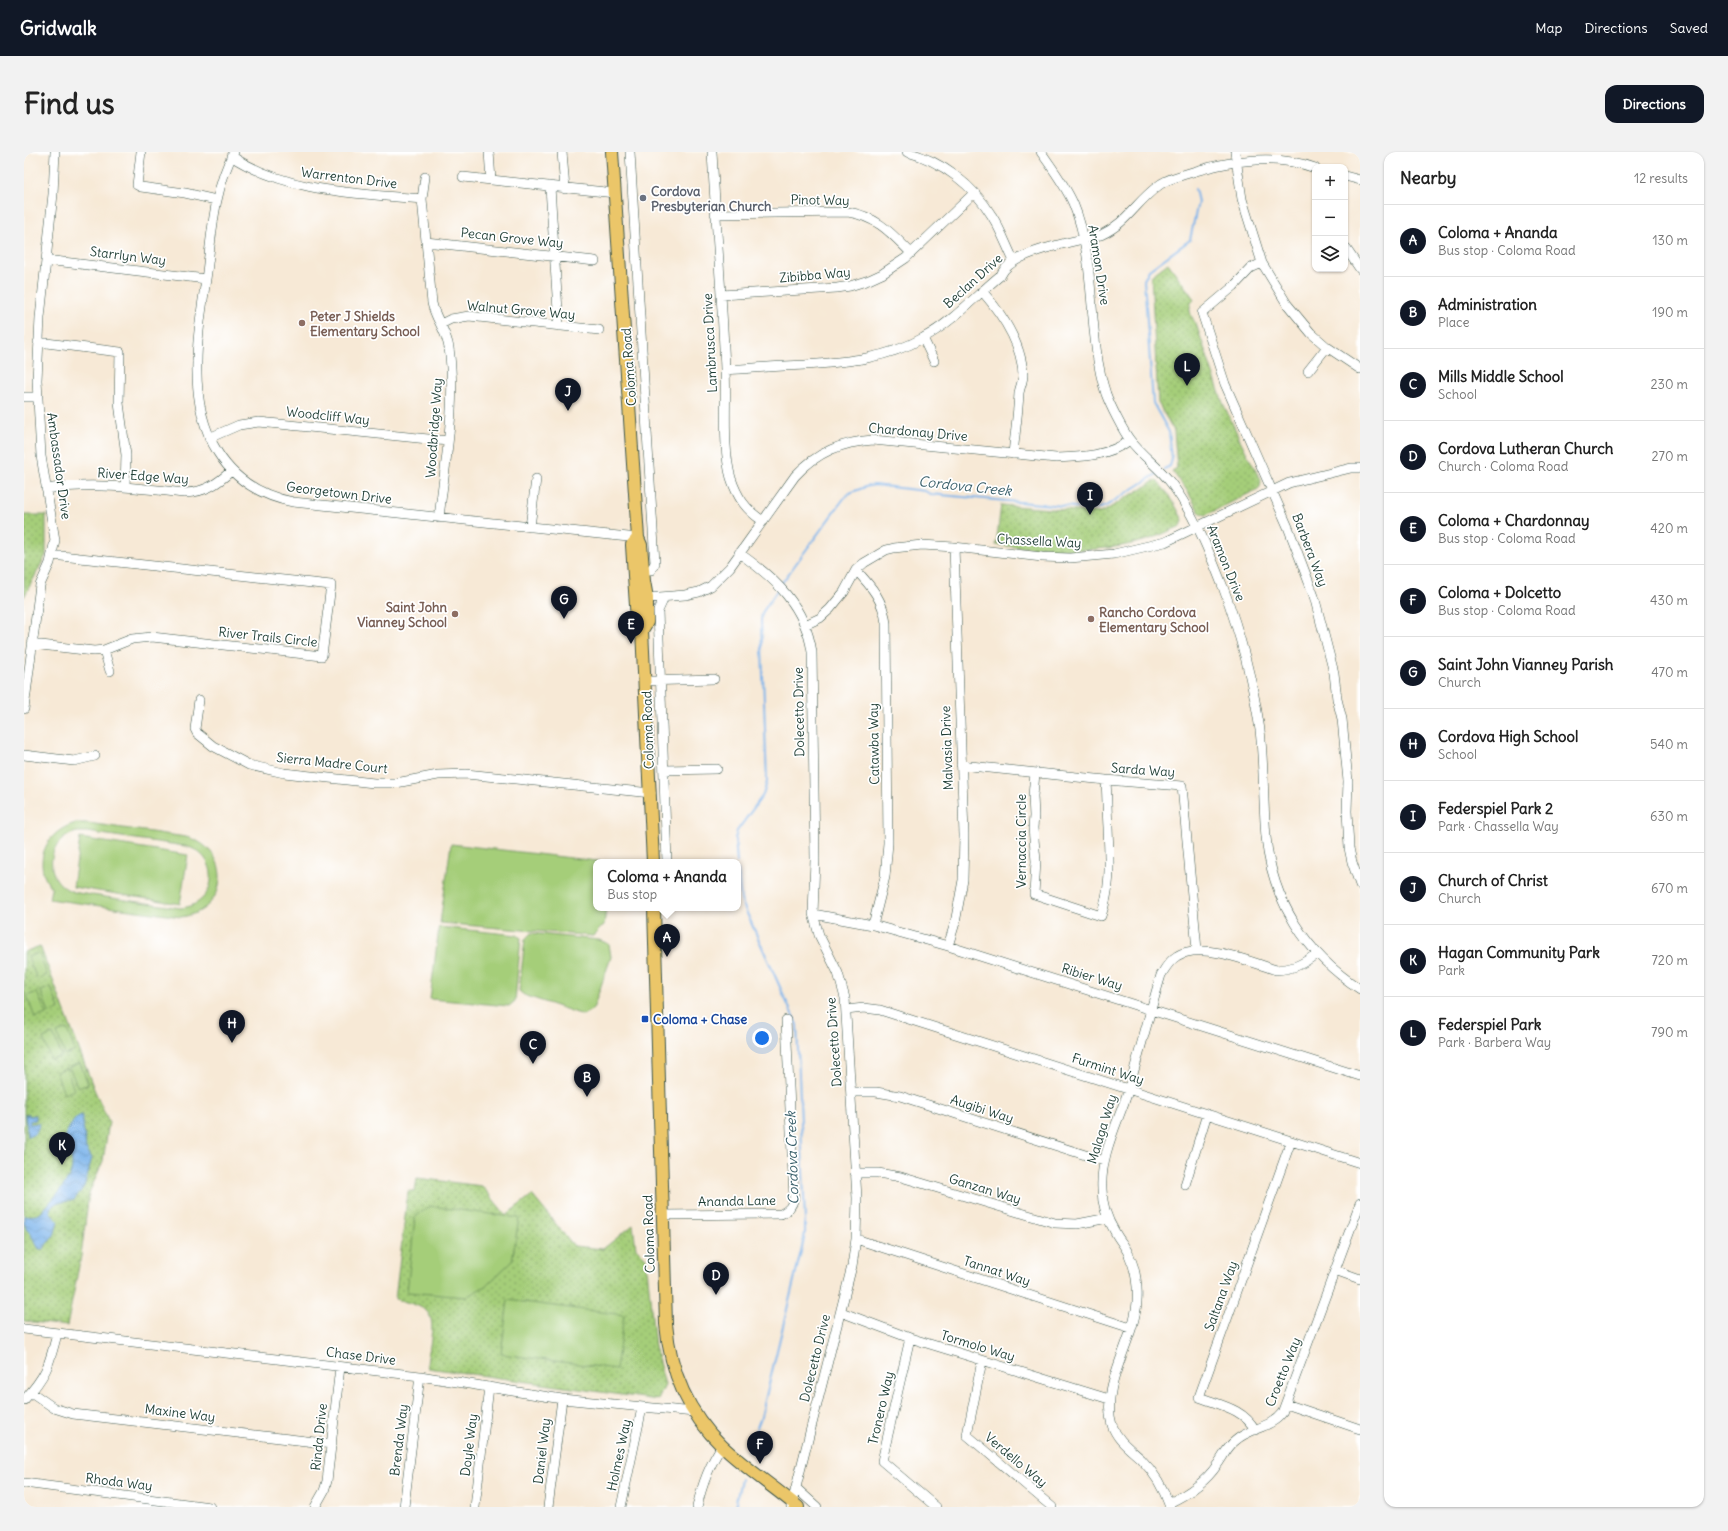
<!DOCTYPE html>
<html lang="en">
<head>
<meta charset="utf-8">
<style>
	:root { --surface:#fff; --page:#f2f2f2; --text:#222; --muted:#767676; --line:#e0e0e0; --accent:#111827 }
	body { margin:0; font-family:Delius,sans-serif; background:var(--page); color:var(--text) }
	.controls { position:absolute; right:12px; top:12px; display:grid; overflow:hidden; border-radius:8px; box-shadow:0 1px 3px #0004 }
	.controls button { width:36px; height:36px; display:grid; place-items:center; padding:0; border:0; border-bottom:1px solid var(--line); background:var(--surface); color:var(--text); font:20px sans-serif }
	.you { position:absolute; left:738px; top:886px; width:14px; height:14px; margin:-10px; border:3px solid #fff; border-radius:50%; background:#1a73e8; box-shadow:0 0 0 6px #1a73e833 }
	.badge { display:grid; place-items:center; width:26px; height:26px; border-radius:50%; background:var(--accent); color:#fff; font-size:13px; font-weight:700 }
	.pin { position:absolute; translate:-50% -33px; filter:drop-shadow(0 1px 2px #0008) }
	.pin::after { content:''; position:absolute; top:21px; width:14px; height:12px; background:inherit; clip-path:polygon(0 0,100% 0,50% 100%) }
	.popup { position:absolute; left:569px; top:707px; width:148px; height:52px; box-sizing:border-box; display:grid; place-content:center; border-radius:8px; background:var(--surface); filter:drop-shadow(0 1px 3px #0005); font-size:13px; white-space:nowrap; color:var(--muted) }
	.popup b { font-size:15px; color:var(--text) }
	.popup::after { content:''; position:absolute; left:50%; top:100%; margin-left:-8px; border:8px solid transparent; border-top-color:var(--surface) }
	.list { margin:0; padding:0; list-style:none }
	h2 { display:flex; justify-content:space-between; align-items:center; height:52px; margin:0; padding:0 16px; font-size:17px }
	h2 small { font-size:13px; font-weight:400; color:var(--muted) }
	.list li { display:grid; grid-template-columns:26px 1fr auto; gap:12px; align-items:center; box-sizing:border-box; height:72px; padding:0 16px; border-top:1px solid var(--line) }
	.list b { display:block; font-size:15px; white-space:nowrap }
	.list p { margin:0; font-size:13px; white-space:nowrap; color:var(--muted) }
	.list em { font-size:13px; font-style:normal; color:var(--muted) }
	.icon { flex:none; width:22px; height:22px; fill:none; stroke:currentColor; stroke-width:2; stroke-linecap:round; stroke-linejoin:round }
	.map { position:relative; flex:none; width:1336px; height:1355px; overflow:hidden; border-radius:12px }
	header { display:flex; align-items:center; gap:24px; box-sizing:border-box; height:56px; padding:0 20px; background:var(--accent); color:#fff }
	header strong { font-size:19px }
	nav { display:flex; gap:22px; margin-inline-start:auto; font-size:14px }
	.intro { display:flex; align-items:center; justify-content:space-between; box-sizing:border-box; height:96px; padding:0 24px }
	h1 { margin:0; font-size:28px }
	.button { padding:10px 18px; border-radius:12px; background:var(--accent); color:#fff; font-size:14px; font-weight:700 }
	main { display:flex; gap:24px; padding:0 24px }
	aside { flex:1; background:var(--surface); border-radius:12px; box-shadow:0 1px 3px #0004 }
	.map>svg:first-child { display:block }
</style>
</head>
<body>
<header>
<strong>Gridwalk</strong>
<nav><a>Map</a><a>Directions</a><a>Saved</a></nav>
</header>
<div class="intro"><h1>Find us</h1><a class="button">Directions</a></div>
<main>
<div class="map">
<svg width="1336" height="1355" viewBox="0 0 1336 1355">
	<defs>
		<pattern id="grass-dots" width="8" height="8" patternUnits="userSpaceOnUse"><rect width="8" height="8" fill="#a5ce79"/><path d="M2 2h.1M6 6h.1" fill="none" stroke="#86a864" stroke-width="1.8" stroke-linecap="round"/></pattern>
		<pattern id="water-waves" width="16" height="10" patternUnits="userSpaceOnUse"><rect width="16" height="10" fill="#7ab3eb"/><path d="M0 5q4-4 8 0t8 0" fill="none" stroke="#6393bf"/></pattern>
	</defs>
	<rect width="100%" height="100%" fill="#fff"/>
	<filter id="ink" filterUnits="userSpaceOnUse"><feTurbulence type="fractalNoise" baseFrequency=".025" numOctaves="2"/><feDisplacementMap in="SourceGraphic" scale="8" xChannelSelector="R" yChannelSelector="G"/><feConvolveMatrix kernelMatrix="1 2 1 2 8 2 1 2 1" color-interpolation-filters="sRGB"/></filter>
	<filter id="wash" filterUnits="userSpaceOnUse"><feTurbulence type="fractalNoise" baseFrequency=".012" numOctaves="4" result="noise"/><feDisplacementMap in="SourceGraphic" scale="16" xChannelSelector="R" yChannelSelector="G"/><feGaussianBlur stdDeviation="0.9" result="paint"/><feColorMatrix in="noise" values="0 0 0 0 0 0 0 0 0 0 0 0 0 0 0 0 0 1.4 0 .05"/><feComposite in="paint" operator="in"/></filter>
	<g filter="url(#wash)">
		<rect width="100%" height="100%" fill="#f7e9d6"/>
		<path fill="url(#grass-dots)" stroke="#628656" d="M1144,111L1170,147C1162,156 1167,164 1172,172L1199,251L1217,290L1237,329L1236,335L1234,337L1182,363L1176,361L1162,337L1148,319L1153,316L1150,279L1134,251L1127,124Z
			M1132,328L1146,344L1159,368L1157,374C1147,378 1137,383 1126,387C1076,403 1023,398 972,393L977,353L1077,361Z
			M0,363H22V403L0,445Z
			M16,794L70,937L85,970L79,1009L65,1041L57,1104L43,1174L0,1169V800Z
			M393,1026L458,1034L482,1063L508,1043L550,1094L579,1097L609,1073L612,1096L622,1106L631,1195L641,1233L634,1248L404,1216L403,1212C404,1200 412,1173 405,1162C399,1153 381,1150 371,1147L384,1039H391Z"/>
		<path fill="#a5ce79" stroke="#628656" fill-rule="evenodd" d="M52,671H64L162,685C210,697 206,759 157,765L25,747L27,737H28C7,712 21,679 52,671ZM53,680H63L161,694C198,703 195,752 157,756L54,741C19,734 19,689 53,680Z
			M56,686L164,703L156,752L49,735Z
			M427,692L582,710H572V756H582L580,773L569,784L416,771Z
			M415,775L493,783L497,786L491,849L485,854L406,847Z
			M507,781L575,788L585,792L587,805L569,857L559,863L500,843L495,839L501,787Z
			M15,801L23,823L13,827L4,805Z
			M27,835L35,857L25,861L17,839Z
			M13,840L22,862L11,866L3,844Z
			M43,877L51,899L41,903L33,881Z
			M29,882L38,904L27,908L19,886Z
			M56,911L64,932L54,936L45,915Z
			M42,916L50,938L40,942L32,920Z
			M406,1054L495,1066L488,1109L463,1133L442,1145L383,1140L391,1065Z
			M484,1148L600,1163L592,1217L477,1202Z"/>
		<path fill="url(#water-waves)" stroke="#4c7890" d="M5,962V964L12,963V968L6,969V972L15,971C15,978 11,983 4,985L1,963Z
			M58,963L62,996L68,1006L60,1035L50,1048L32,1051L27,1055L26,1060L34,1069C32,1074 32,1082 28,1086C25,1090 22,1091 20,1097H15L0,1071V1064L13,1063L17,1061C25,1051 44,1031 47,1020C53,1002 31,991 47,973C50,968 53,964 58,963Z"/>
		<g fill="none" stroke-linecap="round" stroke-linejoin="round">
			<path stroke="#7ab3eb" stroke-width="2" d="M1140,317L1146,314L1148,307L1145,280L1129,251L1120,128L1125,118L1166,88L1174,50L1171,37
				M757,432L821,345L826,341L841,335L850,333L901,339L906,342L1073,357L1082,354L1134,321
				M713,710L711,687L713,679L739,643L743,630L737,469L738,461L754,437
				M714,718L717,748L773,873L781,1069V1081L779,1091L737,1265L724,1299
				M711,1355L717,1327"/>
		</g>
	</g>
	<g filter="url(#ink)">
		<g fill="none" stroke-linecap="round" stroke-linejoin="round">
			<defs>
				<path id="minor" d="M117,0L113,33L117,35L161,41L192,48
					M210,0C190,37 188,80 183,120C179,150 173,180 173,210C171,278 198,336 269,350L614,386
					M465,0L467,28
					M538,0L541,37
					M606,0L631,411L627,418H619
					M688,0C692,72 698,145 701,217C703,250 698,295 707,326C713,345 722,358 739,369
					M883,0C918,9 950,34 968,64C977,78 983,95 990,109
					M1017,0C1028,16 1041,33 1049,51C1074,111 1062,181 1082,242C1086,253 1099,279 1106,288C1118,304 1135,315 1147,331C1170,362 1185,399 1199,435C1216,481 1229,530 1236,578C1240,613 1239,649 1242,685C1248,749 1282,802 1336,837
					M1211,0L1218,47L1238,111L1263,152L1287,181L1303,195L1336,217
					M207,4C264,41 333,41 398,47
					M1321,24L1336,28
					M401,25L398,47L408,151C411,167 422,177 425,196C433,252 421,310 415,366
					M439,25L591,41
					M526,35L535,174
					M691,62L824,60C854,65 867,81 887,101
					M402,90L571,109
					M1321,95L1336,117
					M22,108L182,127
					M1238,111L1227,116L1210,134L1178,161L1201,232L1264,375L1290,444L1310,521L1313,547L1318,567L1324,629L1323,659L1325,696L1328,710L1336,733
					M958,139C978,162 998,192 999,223C999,229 996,235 995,241C994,262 991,282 989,302
					M697,143L813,136L826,134L845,128L858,122L882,106L950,41
					M417,172L427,167L445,164L575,178
					M899,186L910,209
					M14,190L96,200L95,251L102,303L101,335
					M701,218C728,216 754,214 781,213C822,210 862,207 899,186C929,170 951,144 977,123C987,99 1053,89 1077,83C1103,71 1112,50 1134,34C1142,27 1153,25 1162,22C1202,9 1251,1 1291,16
					M1284,219L1303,195
					M0,245H13
					M185,286L215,273L235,270L424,289
					M22,337C69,330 115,336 161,341C181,340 193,332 207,319
					M506,375L512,327
					M715,401C752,427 781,454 788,500L791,708L789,762L795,783L814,821L821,846L833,1046L832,1087L828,1114L767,1355
					M832,418C848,435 859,448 862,471L864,691L861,725L849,773
					M623,446L661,443L675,440L687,434L706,415L771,324C793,300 818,290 849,288L1032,306C1058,305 1085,304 1106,288
					M640,446L634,459L643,710
					M781,473L796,466L806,457L820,440L832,418L840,411L862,398L870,396L898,393L930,395L1018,405L1046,406L1090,402L1141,390L1265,331L1327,316H1336
					M8,492L70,499L80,498L108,487L128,485L298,504L307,433L28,403
					M80,498L86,519
					M620,529L690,527
					M175,548L171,577L173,581L189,594L225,613L260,621L350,631H372L414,623L442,622L627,641
					M0,557L16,433L26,411L31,388L17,304L13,228L16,166L29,42L31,0
					M0,603L50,609L71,604
					M937,613L1082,628L1158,634L1173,798
					M640,618L693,617
					M1011,621L1009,644L1010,664L1009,676L1012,709L1010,742L1077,764C1088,732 1085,707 1084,675C1083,659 1083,644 1082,628
					M789,762L849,773L924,794L1336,924
					M924,794L931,771L939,728L940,683L930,395
					M822,858L840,856L856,858L1336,1011
					M827,940H852L876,944L1080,1009
					M831,1021H854L877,1025L1031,1071L1053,1072L1084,1066
					M1161,1033L1183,962
					M639,1063L757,1062C765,1058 768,1054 770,1046L762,868
					M832,1087L1107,1176
					M1311,1118L1336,1127
					M817,1160L886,1186L1085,1247
					M0,1177L396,1224L538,1247L670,1260
					M886,1186L858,1309L912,1355
					M958,1209L943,1283L1028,1355
					M7,1240L30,1256L49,1262L308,1292
					M0,1248C23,1223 25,1213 33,1182
					M1262,1252L1336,1277
					M1231,1278C1220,1257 1196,1253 1175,1245L1267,989
					M0,1331L186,1355
					M772,1336L793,1355
					M1145,1351C1164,1342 1181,1331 1193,1313C1199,1305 1203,1295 1211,1289C1225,1276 1247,1276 1258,1261L1336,1051
					M291,1355L300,1339L303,1329L316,1215
					M380,1355L396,1224
					M451,1355L465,1235
					M524,1355L538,1247
					M597,1355L618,1256
					M673,1355C678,1333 685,1313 698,1294
					M1146,1355C1140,1337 1130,1320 1117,1307C1105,1296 1093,1288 1088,1273C1076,1233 1110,1190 1113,1150C1114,1134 1112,1118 1105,1103C1102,1095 1095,1088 1091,1080C1083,1067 1078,1052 1078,1037C1076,1002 1095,969 1105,936C1116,898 1126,860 1137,823C1141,816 1146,808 1153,804C1177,789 1227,810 1252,818C1269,817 1280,812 1293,801"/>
				<path id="major" d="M588,0L614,386L617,393L620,429L623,446V470L618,478
					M614,386L608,393L613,469L618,478C621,556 626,633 629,710
					M630,756L642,1172C646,1219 664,1261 698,1294C721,1316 749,1334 774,1355"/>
			</defs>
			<use href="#minor" stroke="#3f574c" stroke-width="10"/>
			<use href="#major" stroke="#3f574c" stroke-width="14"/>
			<use href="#minor" stroke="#fff" stroke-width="9"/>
			<use href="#major" stroke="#ebc669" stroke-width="12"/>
		</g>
	</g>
	<circle fill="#6b7280" stroke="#fff" stroke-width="1.5" cx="619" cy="46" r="4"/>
	<g fill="#8d6e63" stroke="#fff" stroke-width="1.5">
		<circle cx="278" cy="171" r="4"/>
		<circle cx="431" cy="462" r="4"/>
		<circle cx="1067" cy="467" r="4"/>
	</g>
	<rect fill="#1a4fb4" stroke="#fff" stroke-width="1.5" x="617" y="863" width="8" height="8" rx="2"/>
	<g text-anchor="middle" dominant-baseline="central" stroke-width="3.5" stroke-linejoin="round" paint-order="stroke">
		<g font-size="13" fill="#1f3d34" stroke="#fff">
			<text transform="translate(325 26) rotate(7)">Warrenton Drive</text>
			<text transform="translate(796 48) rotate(1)">Pinot Way</text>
			<text transform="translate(488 86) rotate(6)">Pecan Grove Way</text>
			<text transform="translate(104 104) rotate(7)">Starrlyn Way</text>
			<text transform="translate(1075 113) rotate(81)">Aramon Drive</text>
			<text transform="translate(791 123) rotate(-5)">Zibibba Way</text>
			<text transform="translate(949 129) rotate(-42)">Beclan Drive</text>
			<text transform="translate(497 158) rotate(5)">Walnut Grove Way</text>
			<text transform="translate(686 191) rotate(-93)">Lambrusca Drive</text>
			<text transform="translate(605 215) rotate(-94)">Coloma Road</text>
			<text transform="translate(304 264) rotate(6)">Woodcliff Way</text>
			<text transform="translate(410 276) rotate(-86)">Woodbridge Way</text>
			<text transform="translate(894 280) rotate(5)">Chardonay Drive</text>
			<text transform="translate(35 314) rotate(82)">Ambassador Drive</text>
			<text transform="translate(119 324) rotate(4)">River Edge Way</text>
			<text transform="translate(315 341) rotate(7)">Georgetown Drive</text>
			<text transform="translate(1015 389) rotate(3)">Chassella Way</text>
			<text transform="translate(1286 398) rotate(69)">Barbera Way</text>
			<text transform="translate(1202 411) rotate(68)">Aramon Drive</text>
			<text transform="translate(244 485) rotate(6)">River Trails Circle</text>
			<text transform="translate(775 560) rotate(-91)">Dolecetto Drive</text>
			<text transform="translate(624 578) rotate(-92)">Coloma Road</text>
			<text transform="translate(850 592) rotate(-91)">Catawba Way</text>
			<text transform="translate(923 596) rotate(-92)">Malvasia Drive</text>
			<text transform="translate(308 611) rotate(6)">Sierra Madre Court</text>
			<text transform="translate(1119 618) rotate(4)">Sarda Way</text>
			<text transform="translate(997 689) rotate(-90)">Vernaccia Circle</text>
			<text transform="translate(1068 825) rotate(17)">Ribier Way</text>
			<text transform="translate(810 890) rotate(-94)">Dolecetto Drive</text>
			<text transform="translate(1084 917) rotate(18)">Furmint Way</text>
			<text transform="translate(958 957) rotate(18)">Augibi Way</text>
			<text transform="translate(1078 977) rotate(-73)">Malaga Way</text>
			<text transform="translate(961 1037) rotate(17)">Ganzan Way</text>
			<text transform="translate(713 1049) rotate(-1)">Ananda Lane</text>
			<text transform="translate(625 1082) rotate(-92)">Coloma Road</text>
			<text transform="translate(973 1119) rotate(18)">Tannat Way</text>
			<text transform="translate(1197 1144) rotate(-70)">Saltana Way</text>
			<text transform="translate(954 1194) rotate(17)">Tormolo Way</text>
			<text transform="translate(337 1204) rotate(7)">Chase Drive</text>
			<text transform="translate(791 1206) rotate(-76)">Dolecetto Drive</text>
			<text transform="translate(1259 1220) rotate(-68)">Croetto Way</text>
			<text transform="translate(857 1256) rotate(-77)">Tronero Way</text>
			<text transform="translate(156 1261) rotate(7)">Maxine Way</text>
			<text transform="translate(295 1285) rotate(-84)">Rinda Drive</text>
			<text transform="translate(375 1288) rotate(-83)">Brenda Way</text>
			<text transform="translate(445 1293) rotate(-83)">Doyle Way</text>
			<text transform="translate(518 1299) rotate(-83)">Daniel Way</text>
			<text transform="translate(595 1303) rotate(-78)">Holmes Way</text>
			<text transform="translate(992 1308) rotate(40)">Verdello Way</text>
			<text transform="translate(95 1330) rotate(7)">Rhoda Way</text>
		</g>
		<g font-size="13" font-weight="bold" fill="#5b616d" stroke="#fff" text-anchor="start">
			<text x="627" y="39">Cordova<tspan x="627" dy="15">Presbyterian Church</tspan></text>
		</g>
		<g font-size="13" font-weight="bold" fill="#785e54" stroke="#fff" text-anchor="start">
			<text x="286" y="164">Peter J Shields<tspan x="286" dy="15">Elementary School</tspan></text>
			<text x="423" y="455" text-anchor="end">Saint John<tspan x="423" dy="15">Vianney School</tspan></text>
			<text x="1075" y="460">Rancho Cordova<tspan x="1075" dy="15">Elementary School</tspan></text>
		</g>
		<g font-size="13" font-weight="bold" fill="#164399" stroke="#fff" text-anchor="start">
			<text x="629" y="867">Coloma + Chase</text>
		</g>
		<g font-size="14" font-style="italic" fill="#3a606b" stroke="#fff">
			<text transform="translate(941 334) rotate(6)">Cordova Creek</text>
			<text transform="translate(768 1006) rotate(-92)">Cordova Creek</text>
		</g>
	</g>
</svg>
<div class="controls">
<button>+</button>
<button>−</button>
<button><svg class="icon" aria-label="layers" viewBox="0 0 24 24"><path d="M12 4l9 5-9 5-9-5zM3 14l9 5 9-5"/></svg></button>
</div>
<div class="you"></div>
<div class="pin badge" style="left:643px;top:805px">A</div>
<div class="popup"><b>Coloma + Ananda</b>Bus stop</div>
<div class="pin badge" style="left:563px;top:945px">B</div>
<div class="pin badge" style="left:509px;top:912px">C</div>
<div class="pin badge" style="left:692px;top:1143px">D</div>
<div class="pin badge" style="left:607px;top:492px">E</div>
<div class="pin badge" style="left:736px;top:1312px">F</div>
<div class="pin badge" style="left:540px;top:467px">G</div>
<div class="pin badge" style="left:208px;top:891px">H</div>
<div class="pin badge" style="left:1066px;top:363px">I</div>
<div class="pin badge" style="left:544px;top:259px">J</div>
<div class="pin badge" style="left:38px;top:1013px">K</div>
<div class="pin badge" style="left:1163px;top:234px">L</div>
</div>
<aside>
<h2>Nearby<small>12 results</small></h2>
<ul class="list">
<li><span class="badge">A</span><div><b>Coloma + Ananda</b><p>Bus stop · Coloma Road</p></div><em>130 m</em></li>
<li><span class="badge">B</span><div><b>Administration</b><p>Place</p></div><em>190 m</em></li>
<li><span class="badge">C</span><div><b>Mills Middle School</b><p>School</p></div><em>230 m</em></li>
<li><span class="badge">D</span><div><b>Cordova Lutheran Church</b><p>Church · Coloma Road</p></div><em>270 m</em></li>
<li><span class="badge">E</span><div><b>Coloma + Chardonnay</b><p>Bus stop · Coloma Road</p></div><em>420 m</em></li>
<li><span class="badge">F</span><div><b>Coloma + Dolcetto</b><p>Bus stop · Coloma Road</p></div><em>430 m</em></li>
<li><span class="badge">G</span><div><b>Saint John Vianney Parish</b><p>Church</p></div><em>470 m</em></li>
<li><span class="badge">H</span><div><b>Cordova High School</b><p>School</p></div><em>540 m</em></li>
<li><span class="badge">I</span><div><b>Federspiel Park 2</b><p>Park · Chassella Way</p></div><em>630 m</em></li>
<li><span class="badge">J</span><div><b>Church of Christ</b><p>Church</p></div><em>670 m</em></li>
<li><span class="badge">K</span><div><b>Hagan Community Park</b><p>Park</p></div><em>720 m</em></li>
<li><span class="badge">L</span><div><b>Federspiel Park</b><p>Park · Barbera Way</p></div><em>790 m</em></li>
</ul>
</aside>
</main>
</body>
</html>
